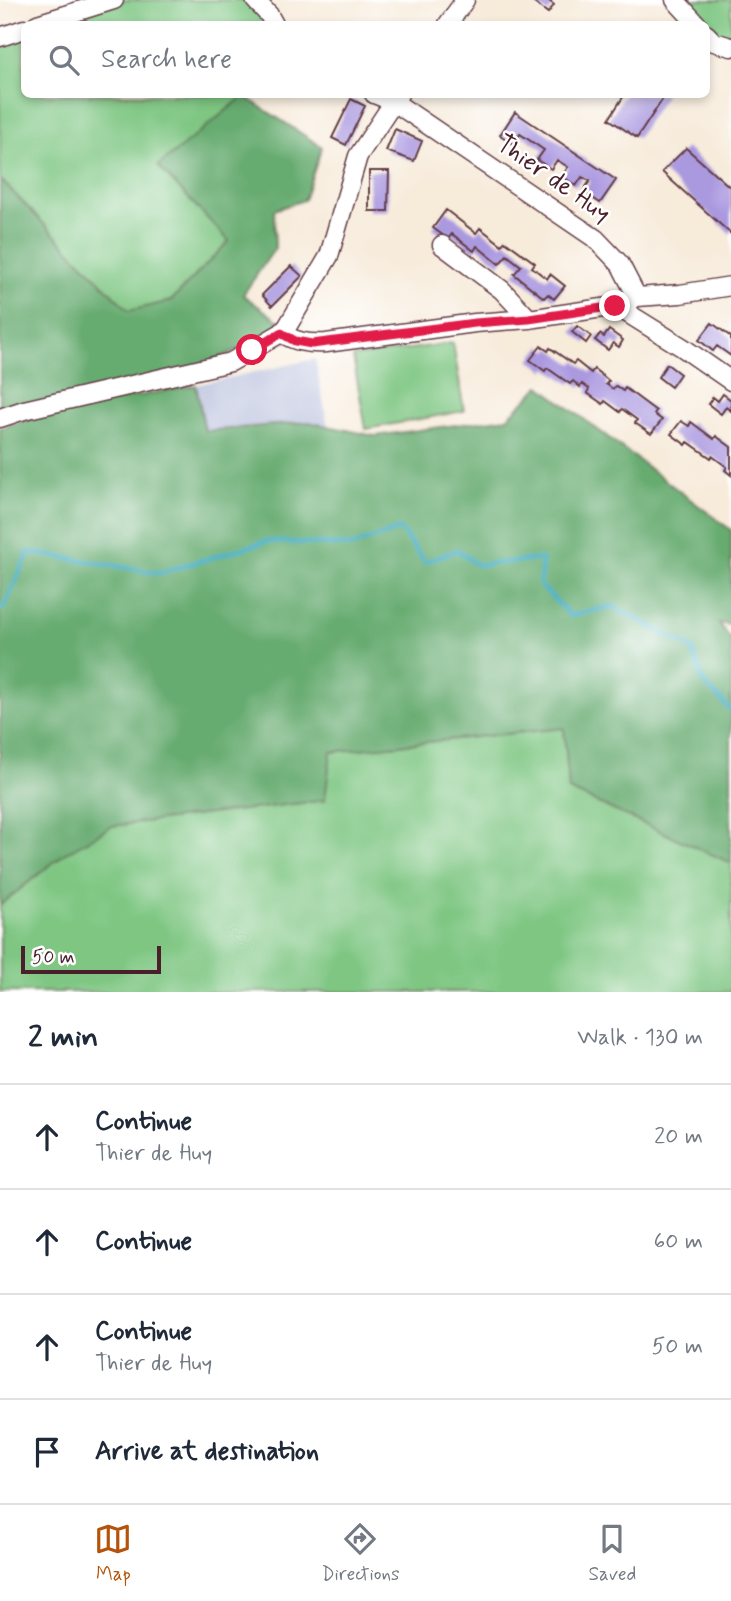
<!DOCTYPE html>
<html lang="en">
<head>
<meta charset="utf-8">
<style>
	:root { --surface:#fff; --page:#f2f2f3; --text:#1f2937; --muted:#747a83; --line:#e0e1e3; --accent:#b45309 }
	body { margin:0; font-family:Mynerve,sans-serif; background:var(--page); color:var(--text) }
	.scale { position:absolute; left:21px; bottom:18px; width:140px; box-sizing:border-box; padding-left:7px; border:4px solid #4a1f2b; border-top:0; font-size:19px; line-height:24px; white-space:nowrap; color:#4a1f2b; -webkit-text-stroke:5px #fff; paint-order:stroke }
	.stop { position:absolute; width:21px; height:21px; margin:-16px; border:5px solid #e11d48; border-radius:50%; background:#fff }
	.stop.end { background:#e11d48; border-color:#fff; box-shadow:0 2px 7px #0008 }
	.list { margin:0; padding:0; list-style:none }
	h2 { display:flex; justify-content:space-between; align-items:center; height:91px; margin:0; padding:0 28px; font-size:30px }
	h2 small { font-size:23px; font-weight:400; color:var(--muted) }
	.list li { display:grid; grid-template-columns:46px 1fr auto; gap:21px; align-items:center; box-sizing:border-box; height:105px; padding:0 28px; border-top:2px solid var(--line) }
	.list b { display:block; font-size:26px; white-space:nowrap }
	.list p { margin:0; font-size:23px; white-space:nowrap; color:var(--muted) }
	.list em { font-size:23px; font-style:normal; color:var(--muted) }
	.icon { flex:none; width:38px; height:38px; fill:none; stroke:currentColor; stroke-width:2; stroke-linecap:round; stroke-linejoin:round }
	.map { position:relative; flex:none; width:731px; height:992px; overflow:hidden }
	.search { position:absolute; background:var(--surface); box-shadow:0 4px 10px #0003; left:21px; right:21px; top:21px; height:77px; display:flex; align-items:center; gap:18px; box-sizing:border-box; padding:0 24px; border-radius:10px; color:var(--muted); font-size:26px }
	.sheet { height:511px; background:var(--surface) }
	nav { display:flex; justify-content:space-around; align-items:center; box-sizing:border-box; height:98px; border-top:2px solid var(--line); background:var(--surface); font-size:19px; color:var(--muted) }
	nav a { display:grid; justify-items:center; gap:4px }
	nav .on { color:var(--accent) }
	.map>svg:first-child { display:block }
</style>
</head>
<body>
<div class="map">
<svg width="731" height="992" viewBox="0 0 731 992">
	<rect width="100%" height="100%" fill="#fff"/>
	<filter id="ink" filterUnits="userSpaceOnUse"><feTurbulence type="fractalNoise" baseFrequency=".0143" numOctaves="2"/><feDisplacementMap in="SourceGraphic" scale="14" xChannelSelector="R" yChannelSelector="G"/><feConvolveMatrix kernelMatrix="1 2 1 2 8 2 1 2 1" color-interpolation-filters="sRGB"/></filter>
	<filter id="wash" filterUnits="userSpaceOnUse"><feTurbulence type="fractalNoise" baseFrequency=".00686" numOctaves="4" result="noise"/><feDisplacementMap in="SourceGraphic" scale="28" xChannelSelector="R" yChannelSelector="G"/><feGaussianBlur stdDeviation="1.57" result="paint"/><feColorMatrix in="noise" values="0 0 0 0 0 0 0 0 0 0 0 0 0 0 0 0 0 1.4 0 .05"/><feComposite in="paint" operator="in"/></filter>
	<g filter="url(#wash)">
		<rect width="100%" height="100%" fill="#f7ebda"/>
		<path fill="#bcc3de" d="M315,359L328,426L309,422L204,431L196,385Z"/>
		<path fill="#7ec682" stroke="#647256" stroke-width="2" d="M114,0H252L274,24H38Z
			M675,0H731V47L707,34L706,24H697Z
			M24,29V94L246,95L159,166L230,241L171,301L128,311L0,179V37Z
			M453,343L464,411L366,429L353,357Z
			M564,728L569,790L731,863V992H0V905L64,854L112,826L324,800L330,752Z"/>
		<path fill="#66ab70" stroke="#58654e" stroke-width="2" d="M244,96L322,147L304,200L274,210L275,248L243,295L287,327L188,372L0,418V179L129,311L171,301L229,241L158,166Z
			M196,385L205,431L309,422L375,436L507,418L540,386L731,530V625L718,623L731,639V863L569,790L564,728L331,752L325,800L112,826L64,854L0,905V428L52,412Z"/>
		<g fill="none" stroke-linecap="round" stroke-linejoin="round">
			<path stroke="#3daabc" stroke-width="5" d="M0,609L4,607L29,552L159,573L268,541L352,546L400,529L425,562L458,550L477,565L542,559L540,585L571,616L612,606L692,648L703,682L731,710"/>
		</g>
		<g id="blocks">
			<path fill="#ab99e0" d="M530,0H548L554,5L548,13Z
				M625,94H666L637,138L609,119Z
				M351,99L365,106L346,145L332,138Z
				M515,112L616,180L600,203L583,191L590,181L582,177L576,186L562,176L568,167L557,160L551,169L537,160L544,150L520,134L514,144L500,135Z
				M395,129L422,141L414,161L386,151Z
				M686,148L731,188V234L662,172Z
				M369,171H389L388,211H369Z
				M446,210L476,233L480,228L502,245L505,241L535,263L532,267L547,279L550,274L565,286L554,299L548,294L544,298L514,274L521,266L507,255L499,264L477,246L474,251L452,234L448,239L433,228Z
				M291,266L302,276L272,306L262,295Z
				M712,323L731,337V356L717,346L713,351L699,340Z
				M577,326L591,336L586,343L572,332Z
				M609,330L623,340L619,347L613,343L608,350L595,340L600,334L604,337Z
				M541,346L548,351L550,348L573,364L576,361L591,373L594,369L609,381L606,384L613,389L616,386L623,391L625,388L656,411L654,414L662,420L651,434L635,423L637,420L622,409L620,412L605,401L603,404L587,393L589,389L582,384L580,387L573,381L570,384L547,368L545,371L530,360Z
				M667,364L680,374L671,387L658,377Z
				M723,394L731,400V411L726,407L721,414L708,404L713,397L718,401Z
				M681,421L689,426L691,422L714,439L716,436L731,447V475L725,470L727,467L712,456L711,458L688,442L686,445L671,434Z"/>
		</g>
	</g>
	<g filter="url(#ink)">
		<use href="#blocks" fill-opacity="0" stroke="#643e45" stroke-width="2"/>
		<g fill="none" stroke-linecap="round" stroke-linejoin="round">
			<defs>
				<path id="minor" d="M255,0L269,15L274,24
					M675,0L697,24
					M37,24L114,0
					M448,24L465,0
					M706,34L714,42L731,47
					M0,37L24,29
					M374,94L394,102L596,239L620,264L637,297
					M442,245L502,290L529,319
					M616,306L682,347L731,381
					M281,333C296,342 308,344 326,343L475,323L529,319L616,306L637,297L680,294L731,286
					M0,418L24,410L231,362L281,333L287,327L329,256L358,156L399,94"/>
			</defs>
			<use href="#minor" stroke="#643e45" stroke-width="21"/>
			<use href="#minor" stroke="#fff" stroke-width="18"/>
		</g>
	</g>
	<g fill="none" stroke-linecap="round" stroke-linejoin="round" filter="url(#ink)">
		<path stroke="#e11d48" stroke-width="9" d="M252,350L281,333L295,341L312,344L475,323L529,319L615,306"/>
	</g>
	<g text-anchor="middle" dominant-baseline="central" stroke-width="5" stroke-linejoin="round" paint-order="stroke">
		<g font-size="26" fill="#4a1f2b" stroke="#fff">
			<text transform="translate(553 179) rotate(35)">Thier de Huy</text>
		</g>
	</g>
</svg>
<div class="scale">50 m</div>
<div class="stop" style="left:252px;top:350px"></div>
<div class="stop end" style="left:615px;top:306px"></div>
<div class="search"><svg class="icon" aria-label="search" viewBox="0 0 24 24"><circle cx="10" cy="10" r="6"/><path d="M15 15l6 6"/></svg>Search here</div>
</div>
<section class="sheet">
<h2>2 min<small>Walk · 130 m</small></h2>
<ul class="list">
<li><svg class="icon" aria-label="ahead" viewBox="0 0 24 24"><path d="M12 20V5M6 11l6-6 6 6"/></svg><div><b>Continue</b><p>Thier de Huy</p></div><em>20 m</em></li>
<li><svg class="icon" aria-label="ahead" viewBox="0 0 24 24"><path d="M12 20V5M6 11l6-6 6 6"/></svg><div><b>Continue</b></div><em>60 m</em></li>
<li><svg class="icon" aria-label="ahead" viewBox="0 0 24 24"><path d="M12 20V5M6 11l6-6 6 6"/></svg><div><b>Continue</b><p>Thier de Huy</p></div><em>50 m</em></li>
<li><svg class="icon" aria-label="arrive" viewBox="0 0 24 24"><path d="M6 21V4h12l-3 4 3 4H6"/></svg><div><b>Arrive at destination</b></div></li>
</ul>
</section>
<nav>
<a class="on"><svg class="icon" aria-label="map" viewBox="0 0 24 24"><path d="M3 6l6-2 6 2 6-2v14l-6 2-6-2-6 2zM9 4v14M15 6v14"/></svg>Map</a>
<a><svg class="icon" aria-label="directions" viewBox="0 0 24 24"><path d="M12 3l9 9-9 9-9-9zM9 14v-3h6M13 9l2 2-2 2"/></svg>Directions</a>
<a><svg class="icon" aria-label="saved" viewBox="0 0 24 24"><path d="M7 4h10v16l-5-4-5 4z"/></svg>Saved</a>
</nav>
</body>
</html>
